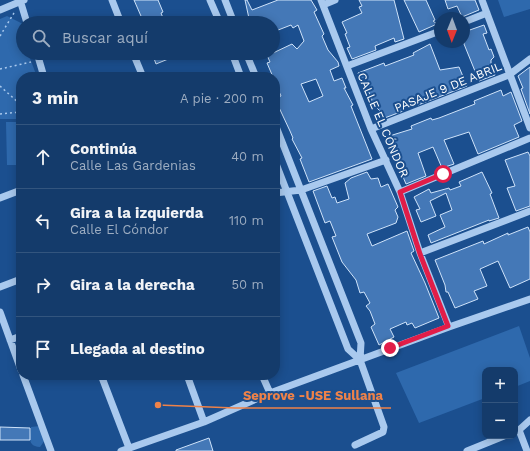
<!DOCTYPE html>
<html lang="es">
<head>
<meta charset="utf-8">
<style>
	:root { --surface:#143b6b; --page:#214673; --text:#f1f3f6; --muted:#9dadc1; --line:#33557e }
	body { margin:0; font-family:"Work Sans",sans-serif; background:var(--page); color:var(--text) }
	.controls { position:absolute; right:12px; bottom:12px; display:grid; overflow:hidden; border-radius:8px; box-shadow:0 2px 10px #0003 }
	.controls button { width:36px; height:36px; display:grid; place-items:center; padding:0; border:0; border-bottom:1px solid var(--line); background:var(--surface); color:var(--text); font:20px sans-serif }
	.compass { position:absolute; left:434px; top:12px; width:36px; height:36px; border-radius:50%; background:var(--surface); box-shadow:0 2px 10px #0003; rotate:181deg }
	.stop { position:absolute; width:12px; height:12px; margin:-9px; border:3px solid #e11d48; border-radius:50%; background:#fff }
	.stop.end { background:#e11d48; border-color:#fff; box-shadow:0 1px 4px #0008 }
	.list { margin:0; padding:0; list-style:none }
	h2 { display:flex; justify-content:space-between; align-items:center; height:52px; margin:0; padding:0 16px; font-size:17px }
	h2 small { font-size:13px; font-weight:400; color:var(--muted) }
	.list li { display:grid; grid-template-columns:26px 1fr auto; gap:12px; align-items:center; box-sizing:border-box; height:64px; padding:0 16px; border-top:1px solid var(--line) }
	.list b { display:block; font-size:15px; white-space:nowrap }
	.list p { margin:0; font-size:13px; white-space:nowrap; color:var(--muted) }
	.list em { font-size:13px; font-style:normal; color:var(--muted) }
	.icon { flex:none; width:22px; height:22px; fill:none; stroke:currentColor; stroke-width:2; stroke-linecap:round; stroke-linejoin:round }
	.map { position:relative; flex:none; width:530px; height:451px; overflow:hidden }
	.search { position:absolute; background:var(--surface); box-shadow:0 2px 10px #0003; left:16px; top:16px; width:264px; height:44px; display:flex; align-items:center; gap:10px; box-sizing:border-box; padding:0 14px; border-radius:22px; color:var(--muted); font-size:15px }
	.panel { position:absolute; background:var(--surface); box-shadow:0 2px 10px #0003; left:16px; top:72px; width:264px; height:308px; border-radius:16px }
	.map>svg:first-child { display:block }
</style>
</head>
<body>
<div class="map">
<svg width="530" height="451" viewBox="0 0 530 451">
	<rect width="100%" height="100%" fill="#1b4f8f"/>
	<path fill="#2e69ad" d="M498,0H530V9L504,17Z
		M7,16L23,24V53H28L37,77H21V119H0V19Z
		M6,122H21V165H7Z
		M519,326L530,358V381L515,387V370H485V398L419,423L396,373Z
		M40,426L45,440L40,447C27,446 30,437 31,427Z"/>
	<path fill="#4478b7" stroke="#cfe3fa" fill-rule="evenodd" d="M134,0H158L163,12L161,13L165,23H144Z
		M245,0H247L252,10L278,0H311L317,10L314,12L324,34L322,36L328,50L338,62L339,66L330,70L334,81L342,78L346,88H344L353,105L351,106L372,159L309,182L300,159L302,158L292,139L293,138L290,131L275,99L281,96L275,82V77H273L267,63L270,62L266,53H273L292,44L297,49L304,41L298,25L293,28L291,25L273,32V23H250ZM316,79L323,96L309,102L301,84Z
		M359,0H394L404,39L395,42L394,38L375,46L376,50L352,59L347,48L350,47L345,34L347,33L342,22L362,13L359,7L362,6Z
		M404,0H426L435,20L433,21L437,24L419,32Z
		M445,0H475L479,10L462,17L457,6L448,9Z
		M484,25L487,33L483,34L489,50L491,49L494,57L491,60V65L495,75L479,81L464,44V32Z
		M430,44L440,70L459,67L467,86L418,105L417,103L414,105L412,103L401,108L403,111L382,119L379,113L381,112L370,101L372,100L366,85H363L358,73L384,63L385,66L414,55L413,53Z
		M152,53H183L156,64Z
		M530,67V114L521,89L523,88L518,76Z
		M501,90L503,96L511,92L522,121L514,125L519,137L478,154L469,132L444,140L454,164L442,168L433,147L418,153L426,176L406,184L401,172L406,170L400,157L394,160L386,137L412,129L411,126L431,118L432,120L439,118L475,104L474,101Z
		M528,152L530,156V206L516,211L507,188L515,186L505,160Z
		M367,172L371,179L378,178L381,187L388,184L398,207L395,210L398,217L396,223L367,234L372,246L407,231L414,251L411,253L425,283L439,318L415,328L412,323L407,325L406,322L390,329L394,337L379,345L371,327L375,324L370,311L366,306L370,303L364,292L360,293L356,280L342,262L332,237L336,236L330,221L325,223L313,191L327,186L332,198L335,197L337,203L349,199L345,183L351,178Z
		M482,172L492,193L490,194L499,218L489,221V220L431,243L428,235L445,227L440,215L452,210L446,193L430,201L436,216L421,222L416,210L420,209L414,197L429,189L431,193L449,188L450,190L461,186L459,182Z
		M528,227L530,232V279L510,288L498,261L480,269L487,286L474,291L478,299L455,308L448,292H446L445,285L435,260L483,241L484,244L508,233V235Z
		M0,427L30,428V440H0Z
		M209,438L213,451H176V450Z"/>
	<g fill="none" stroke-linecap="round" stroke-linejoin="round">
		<path stroke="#a9c9ee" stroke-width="1.5" stroke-dasharray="2 3" stroke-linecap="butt" d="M0,36L14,13
			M0,69L31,62
			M0,86L21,105
			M0,114L21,112"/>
		<path stroke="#a9c9ee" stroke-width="7" d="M20,0L27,23
			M112,0L121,23
			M210,0L220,23
			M225,0L234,23
			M321,0L371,129L400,192L420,253L449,327
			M482,0L530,128
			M323,5L335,0
			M0,10L24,0
			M464,22L487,13
			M37,53L44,77
			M133,53L143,77
			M232,53L241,77
			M246,53L256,77
			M347,66L440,31
			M275,124L361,343L360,360L384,427L383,432L355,445
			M371,129L509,75L530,59
			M275,161L348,349L360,360
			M400,192L530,138
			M275,193L301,190L386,160
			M0,198L21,190
			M420,253L530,211
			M0,287L21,279
			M0,312L21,370
			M10,340L21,336
			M23,375L51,451
			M101,375L129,448
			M187,375L204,422
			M262,375L270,393
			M519,430L527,451
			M516,431L519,430L530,420
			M121,451L204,422L270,393L449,327L530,299
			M467,451L504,436"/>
	</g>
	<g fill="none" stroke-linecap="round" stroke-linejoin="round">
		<path stroke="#e11d48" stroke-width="5" d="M390,348L448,326L420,254L400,192L443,174"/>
	</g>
	<g text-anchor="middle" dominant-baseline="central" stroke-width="4" stroke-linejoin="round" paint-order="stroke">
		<g font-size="12" fill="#fff" stroke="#1b4f8f">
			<text transform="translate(448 87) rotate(-22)">PASAJE 9 DE ABRIL</text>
			<text transform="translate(383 125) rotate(67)">CALLE EL CÓNDOR</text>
		</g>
	</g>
	<path fill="none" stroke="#ee8249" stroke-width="1.5" d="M158 405L235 408H391"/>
	<circle fill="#ee8249" stroke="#1b4f8f" stroke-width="1.5" cx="158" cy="405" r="4"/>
	<g font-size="13" text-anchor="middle" font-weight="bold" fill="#ee8249" stroke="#1b4f8f" stroke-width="4" stroke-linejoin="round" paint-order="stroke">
		<text x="313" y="400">Seprove -USE Sullana</text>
	</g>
</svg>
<div class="controls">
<button>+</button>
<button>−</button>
</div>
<svg class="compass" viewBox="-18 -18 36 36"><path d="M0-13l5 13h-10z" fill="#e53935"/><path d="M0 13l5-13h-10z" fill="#9dadc1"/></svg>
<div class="stop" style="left:443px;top:174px"></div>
<div class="stop end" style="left:390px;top:348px"></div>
<div class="search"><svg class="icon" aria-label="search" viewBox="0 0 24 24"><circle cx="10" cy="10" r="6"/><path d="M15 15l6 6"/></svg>Buscar aquí</div>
<section class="panel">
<h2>3 min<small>A pie · 200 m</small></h2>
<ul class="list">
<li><svg class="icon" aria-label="ahead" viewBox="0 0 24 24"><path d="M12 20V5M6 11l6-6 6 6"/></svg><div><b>Continúa</b><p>Calle Las Gardenias</p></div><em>40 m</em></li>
<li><svg class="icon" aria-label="left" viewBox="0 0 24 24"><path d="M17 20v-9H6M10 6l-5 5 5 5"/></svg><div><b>Gira a la izquierda</b><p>Calle El Cóndor</p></div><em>110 m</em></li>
<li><svg class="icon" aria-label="right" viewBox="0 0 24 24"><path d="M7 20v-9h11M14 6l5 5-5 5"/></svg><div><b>Gira a la derecha</b></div><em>50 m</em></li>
<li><svg class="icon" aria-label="arrive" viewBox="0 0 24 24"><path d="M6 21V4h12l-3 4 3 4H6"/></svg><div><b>Llegada al destino</b></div></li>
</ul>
</section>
</div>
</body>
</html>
